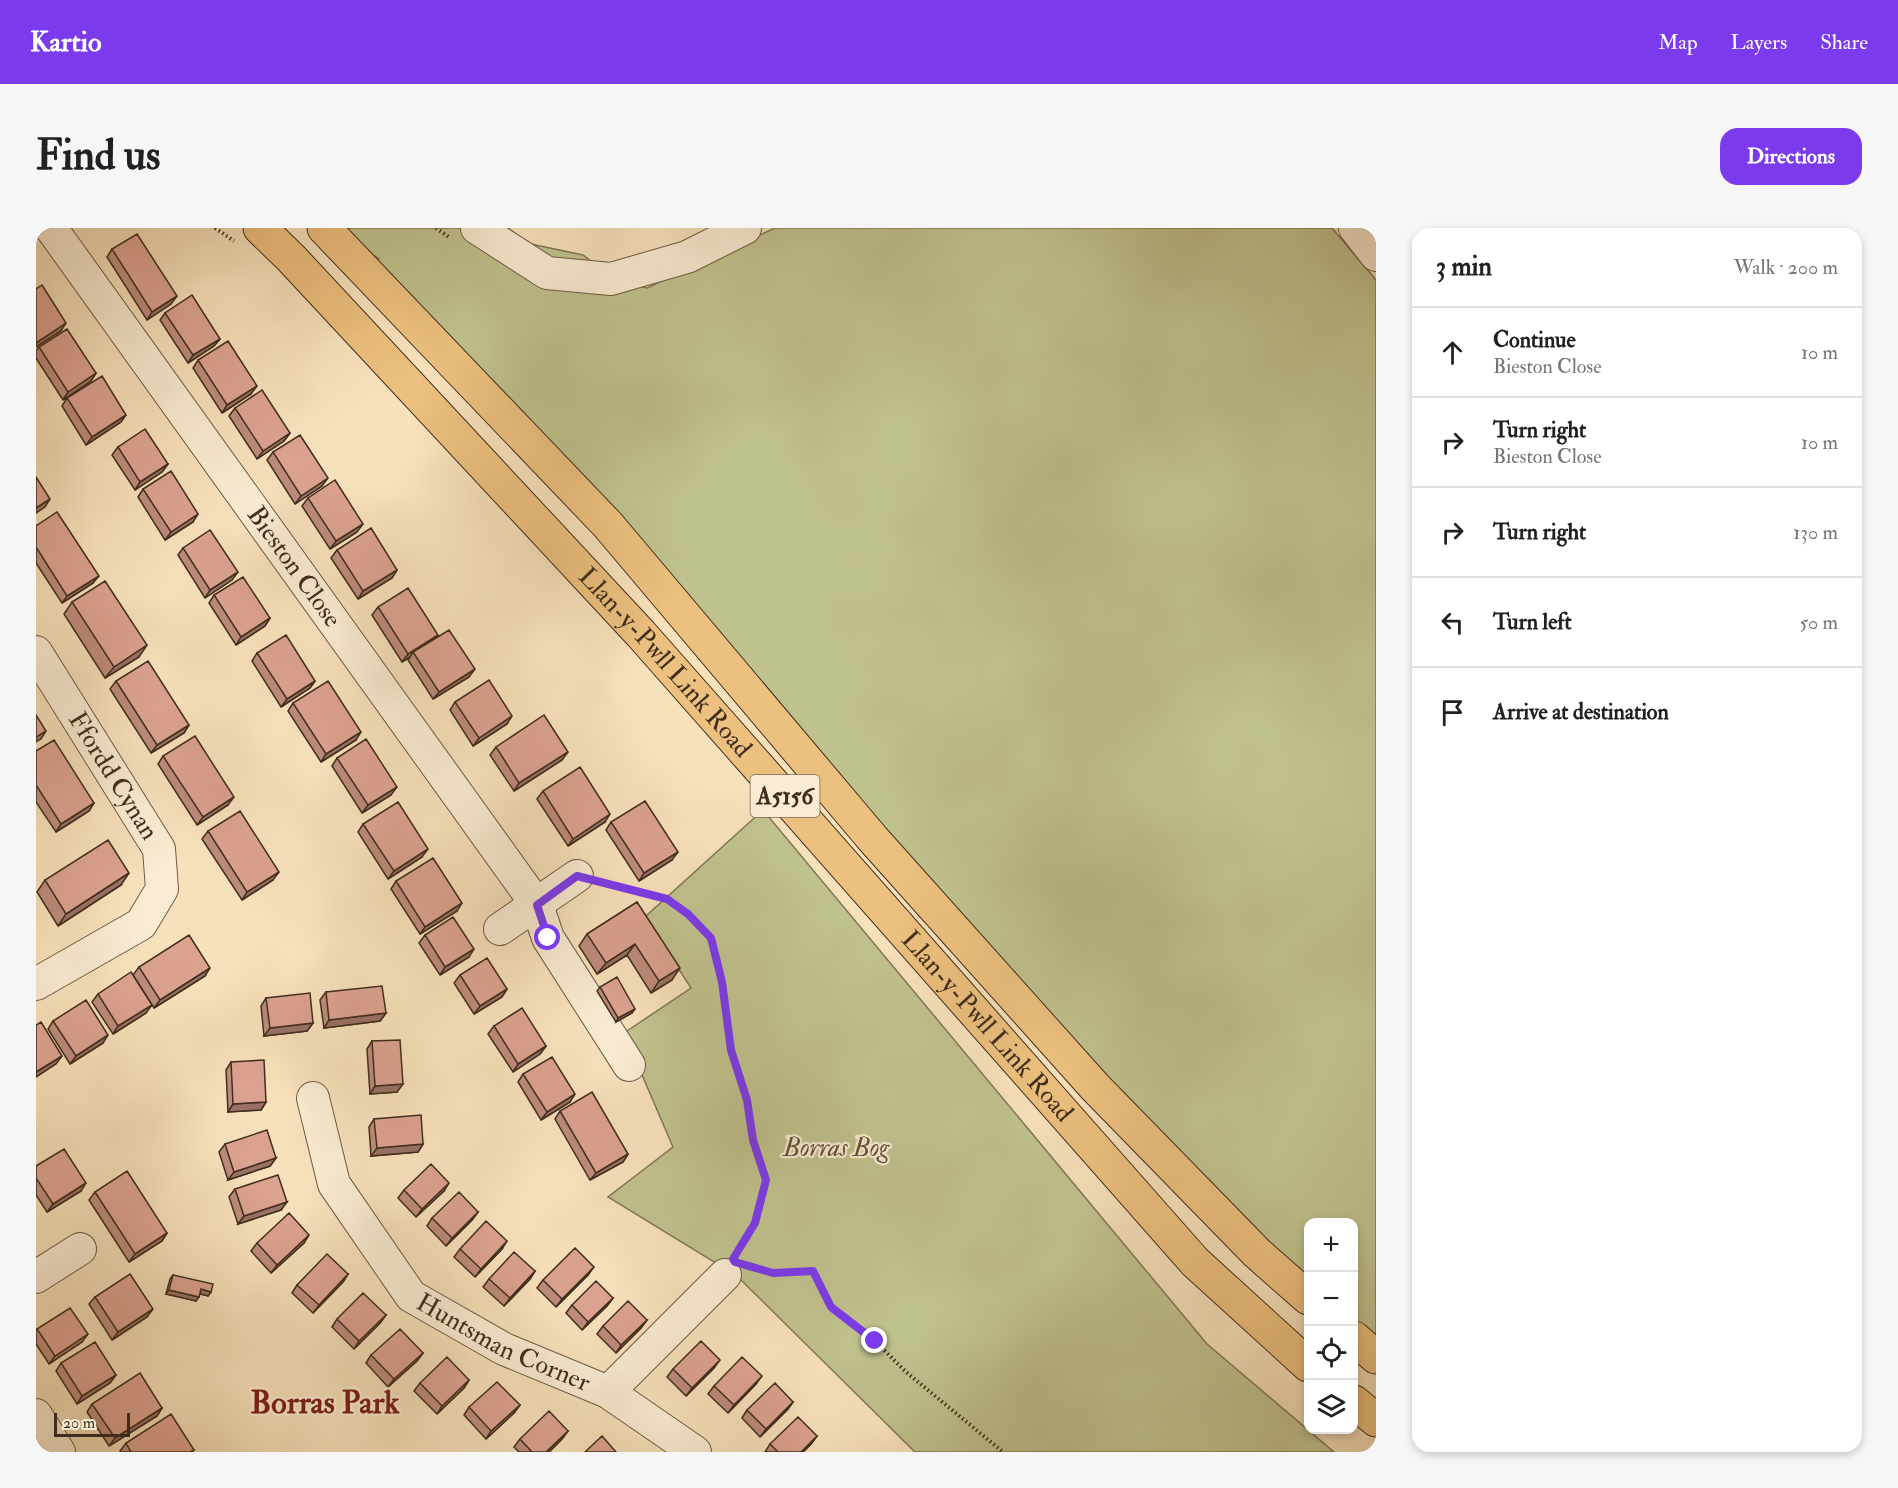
<!DOCTYPE html>
<html lang="en">
<head>
<meta charset="utf-8">
<style>
	:root { --surface:#fff; --page:#f6f6f6; --text:#202124; --muted:#757577; --line:#e0e0e0; --accent:#7c3aed }
	body { margin:0; font-family:"IM FELL Double Pica",serif; background:var(--page); color:var(--text) }
	.controls { position:absolute; right:18px; bottom:18px; display:grid; overflow:hidden; border-radius:12px; box-shadow:0 3px 9px #0003 }
	.controls button { width:54px; height:54px; display:grid; place-items:center; padding:0; border:0; border-bottom:2px solid var(--line); background:var(--surface); color:var(--text); font:30px sans-serif }
	.scale { position:absolute; left:18px; bottom:15px; width:76px; box-sizing:border-box; padding-left:6px; border:3px solid #402d1d; border-top:0; font-size:16px; line-height:21px; white-space:nowrap; color:#402d1d; -webkit-text-stroke:4px #faecd3; paint-order:stroke }
	.stop { position:absolute; width:18px; height:18px; margin:-14px; border:4px solid #7c3aed; border-radius:50%; background:#fff }
	.stop.end { background:#7c3aed; border-color:#fff; box-shadow:0 2px 6px #0008 }
	.list { margin:0; padding:0; list-style:none }
	h2 { display:flex; justify-content:space-between; align-items:center; height:78px; margin:0; padding:0 24px; font-size:26px }
	h2 small { font-size:20px; font-weight:400; color:var(--muted) }
	.list li { display:grid; grid-template-columns:39px 1fr auto; gap:18px; align-items:center; box-sizing:border-box; height:90px; padding:0 24px; border-top:2px solid var(--line) }
	.list b { display:block; font-size:22px; white-space:nowrap }
	.list p { margin:0; font-size:20px; white-space:nowrap; color:var(--muted) }
	.list em { font-size:20px; font-style:normal; color:var(--muted) }
	.icon { flex:none; width:33px; height:33px; fill:none; stroke:currentColor; stroke-width:2; stroke-linecap:round; stroke-linejoin:round }
	.map { position:relative; flex:none; width:1340px; height:1224px; overflow:hidden; border-radius:18px }
	header { display:flex; align-items:center; gap:36px; box-sizing:border-box; height:84px; padding:0 30px; background:var(--accent); color:#fff }
	header strong { font-size:28px }
	nav { display:flex; gap:33px; margin-inline-start:auto; font-size:21px }
	.intro { display:flex; align-items:center; justify-content:space-between; box-sizing:border-box; height:144px; padding:0 36px }
	h1 { margin:0; font-size:42px }
	.button { padding:15px 27px; border-radius:18px; background:var(--accent); color:#fff; font-size:21px; font-weight:700 }
	main { display:flex; gap:36px; padding:0 36px }
	aside { flex:1; background:var(--surface); border-radius:18px; box-shadow:0 3px 9px #0003 }
	.map>svg:first-child { display:block }
</style>
</head>
<body>
<header>
<strong>Kartio</strong>
<nav><a>Map</a><a>Layers</a><a>Share</a></nav>
</header>
<div class="intro"><h1>Find us</h1><a class="button">Directions</a></div>
<main>
<div class="map">
<svg width="1340" height="1224" viewBox="0 0 1340 1224">
	<rect width="100%" height="100%" fill="#f7e1bb"/>
	<filter id="stains"><feTurbulence type="fractalNoise" baseFrequency=".00333" numOctaves="4"/><feColorMatrix values="0 0 0 0 .2 0 0 0 0 .09 0 0 0 0 .02 0 0 0 .5 -.17"/></filter>
	<radialGradient id="worn" r=".72"><stop offset=".6" stop-color="#630" stop-opacity="0"/><stop offset="1" stop-color="#630" stop-opacity=".3"/></radialGradient>
	<path fill="#c0c28e" stroke="#807856" stroke-width="1.5" d="M302,0H472L490,15L547,27L580,53L611,60L739,0H1296L1340,52V1110L1318,1091V994H1272V1051L1182,970L1088,873L339,37L343,31L339,28L333,30Z
		M727,582L1171,1116L1298,1224H879L701,1048L572,969L637,919L588,805L655,760L609,689Z"/>
	<g fill="none" stroke-linecap="round" stroke-linejoin="round">
		<defs>
			<g id="minor">
				<path id="s1" d="M15,0L501,677L512,710L593,837"/>
				<path d="M441,0L511,45L575,51L651,29L709,0"/>
				<path d="M1319,0L1340,27"/>
				<path id="s2" d="M0,424L123,621L126,661L105,696L0,756"/>
				<path d="M464,701L541,648"/>
				<path id="s3" d="M277,870L298,956L375,1068L468,1121L572,1164L659,1224"/>
				<path d="M0,1049L44,1021"/>
				<path d="M572,1164L689,1047"/>
				<path d="M0,1187L23,1224"/>
			</g>
			<g id="highway">
				<path id="s4" d="M224,0L255,30L605,406L1159,1034L1272,1137"/>
				<path d="M288,0L572,297L837,611L1059,859L1221,1025L1272,1070"/>
				<path d="M1318,1110L1340,1129"/>
				<path d="M1318,1174L1340,1192"/>
			</g>
		</defs>
		<use href="#minor" stroke="#6e5a44" stroke-width="34"/>
		<use href="#highway" stroke="#402d1d" stroke-width="35"/>
		<path stroke="#402d1d" stroke-width="4" stroke-dasharray="1.5 3" stroke-linecap="butt" d="M179,0L198,13
			M400,0L414,10
			M568,655L631,671L652,686L675,710L686,754L695,822L711,872L717,912L730,952L719,995L701,1024
			M716,1039L737,1045L777,1043L795,1079L839,1113L870,1144L967,1224"/>
		<use href="#minor" stroke="#faecd3" stroke-width="32"/>
		<use href="#highway" stroke="#ecc07e" stroke-width="33"/>
	</g>
	<path fill="#bd8b7c" stroke="#402d1d" stroke-width="1.5" d="M76,21L135,76L111,92L71,29Z
		M129,85L184,111L178,118L152,135L124,92Z
		M3,119L60,145L55,153L27,172L0,130V123Z
		M162,132L215,166L186,185L157,140Z
		M31,170L85,194L50,217L26,178Z
		M199,180L254,205L248,213L221,231L193,188Z
		M82,219L132,236L126,244L99,262L76,227Z
		M237,224L286,258L259,276L231,232Z
		M107,261L157,294L129,312L102,269Z
		M272,270L321,304L294,321L266,278Z
		M0,298L57,355L26,375L0,335Z
		M147,320L196,352L169,370L142,327Z
		M301,322L361,342L356,350L322,371L295,330Z
		M178,367L234,390L229,398L200,417L173,375Z
		M36,374L103,429L69,450L28,386Z
		M342,379L400,410L433,449L397,471L372,432L374,429L366,434L336,387Z
		M221,425L279,453L274,460L245,479L216,433Z
		M80,453L153,497L148,505L115,525L74,461Z
		M419,474L471,496L437,518L414,482Z
		M257,475L320,512L285,534L252,483Z
		M460,519L526,532L478,563L454,527Z
		M0,523L58,575L53,583L20,604L0,574Z
		M127,528L192,577L161,597L122,536Z
		M301,530L355,567L326,585L296,538Z
		M507,563L569,594L532,618L501,571Z
		M575,594L636,632L603,653L570,602Z
		M327,596L386,629L352,651L322,604Z
		M172,603L237,652L206,672L166,611Z
		M9,652L85,657L22,698L1,664Z
		M360,653L421,683L384,706L355,661Z
		M601,674L636,752L615,765L591,727L561,746L543,718L551,706Z
		M389,707L433,729L404,747L383,715Z
		M103,739L169,748L118,780L97,747Z
		M424,747L471,761L466,769L438,786L418,755Z
		M564,759L596,785L580,794L561,763Z
		M290,764L350,785L344,793L288,800L284,772Z
		M62,766L110,785L77,806L56,774Z
		M230,770L277,795L271,803L228,808L225,778Z
		M17,793L67,815L34,836L12,801Z
		M458,798L510,818L504,826L477,844L452,806Z
		M336,813L361,864L334,866L331,821Z
		M195,834L230,874L225,882L192,884L190,842Z
		M487,846L534,874L505,892L482,854Z
		M524,883L592,926L587,934L554,952L519,891Z
		M338,891L387,916L382,924L335,928L333,899Z
		M189,916L240,930L234,938L192,952L183,924Z
		M0,938L45,963L11,984L0,967Z
		M199,961L245,982L202,996L193,969Z
		M368,962L408,963L380,989L362,970Z
		M59,964L131,1005L126,1013L93,1034L53,972Z
		M442,984L436,992L410,1018L391,998L396,990Z
		M221,1015H268L235,1045L215,1023Z
		M424,1021H466L439,1049L418,1029Z
		M499,1043L494,1051L468,1078L447,1059L453,1051Z
		M312,1046L307,1054L277,1085L256,1065L261,1057Z
		M137,1047L175,1064L172,1068L164,1066L160,1073L130,1066L134,1051Z
		M552,1047L520,1079L501,1060L507,1052Z
		M59,1069L111,1089L76,1112L53,1076Z
		M577,1070L571,1078L546,1102L530,1085L536,1077Z
		M350,1087L344,1095L318,1121L296,1099L301,1091Z
		M611,1092L605,1100L580,1125L561,1106L567,1098Z
		M1,1101L46,1114L13,1136L0,1116V1103Z
		M387,1125L381,1133L352,1159L330,1135L335,1127Z
		M25,1135L80,1147L74,1155L41,1176L20,1143Z
		M678,1140L650,1168L631,1149L637,1141Z
		M433,1152L428,1160L401,1186L378,1163L384,1155Z
		M720,1156L692,1185L672,1166L678,1158Z
		M757,1174L752,1181L724,1209L706,1190L711,1182Z
		M56,1176L126,1180L121,1188L73,1218L51,1184Z
		M484,1177L478,1185L450,1211L428,1187L433,1179Z
		M532,1203L526,1211L513,1224H483L478,1219L484,1211Z
		M781,1208L775,1216L767,1224H729L734,1216Z
		M90,1215L158,1222L156,1224H85L84,1223Z"/>
	<path fill="#9a7165" stroke="#402d1d" stroke-width="1.5" d="M141,68L135,76L111,92L116,84Z
		M30,95L25,103L0,119V115Z
		M184,111L178,118L152,135L157,127Z
		M60,145L55,153L27,172L32,164Z
		M221,158L215,166L186,185L191,177Z
		M90,187L85,194L50,217L56,209Z
		M254,205L248,213L221,231L227,223Z
		M132,236L126,244L99,262L104,254Z
		M292,250L286,258L259,276L265,268Z
		M14,271L9,279L0,285V280Z
		M162,286L157,294L129,312L135,304Z
		M327,296L321,304L294,321L300,313Z
		M361,342L356,350L322,371L327,363Z
		M202,344L196,352L169,370L174,362Z
		M63,348L57,355L26,375L31,368Z
		M234,390L229,398L200,417L205,409Z
		M402,407L397,415L377,424L374,429L366,434L372,426Z
		M111,417L103,429L69,450L78,439Z
		M439,441L433,449L397,471L403,464Z
		M279,453L274,460L245,479L251,471Z
		M476,488L471,496L437,518L443,510Z
		M153,497L148,505L115,525L121,517Z
		M10,503L5,511L0,514V509Z
		M325,504L320,512L285,534L290,526Z
		M532,524L526,532L478,563L483,555Z
		M361,559L355,567L326,585L332,577Z
		M198,569L192,577L161,597L167,589Z
		M58,575L53,583L20,604L25,596Z
		M574,586L569,594L532,618L537,611Z
		M392,621L386,629L352,651L358,643Z
		M642,624L636,632L603,653L608,645Z
		M243,644L237,652L206,672L211,664Z
		M93,645L85,657L22,698L30,686Z
		M426,675L421,683L384,706L389,699Z
		M599,716L591,727L561,746L570,735Z
		M438,721L433,729L404,747L409,739Z
		M174,740L169,748L118,780L124,772Z
		M644,740L636,752L615,765L623,753Z
		M471,761L466,769L438,786L444,778Z
		M116,777L110,785L77,806L82,798Z
		M599,781L596,785L580,794L582,790Z
		M350,785L344,793L288,800L293,792Z
		M277,795L271,803L228,808L234,800Z
		M72,807L67,815L34,836L40,828Z
		M510,818L504,826L477,844L482,836Z
		M26,828L20,836L0,849V844Z
		M367,856L361,864L334,866L339,858Z
		M539,866L534,874L505,892L511,884Z
		M230,874L225,882L192,884L197,876Z
		M387,916L382,924L335,928L341,920Z
		M592,926L587,934L554,952L560,945Z
		M240,930L234,938L192,952L198,944Z
		M50,955L45,963L11,984L17,976Z
		M413,955L408,963L380,989L386,981Z
		M251,974L245,982L202,996L208,988Z
		M442,984L436,992L410,1018L416,1010Z
		M131,1005L126,1013L93,1034L99,1026Z
		M273,1007L268,1015L235,1045L241,1037Z
		M471,1013L466,1021L439,1049L445,1041Z
		M558,1039L552,1047L520,1079L526,1071Z
		M499,1043L494,1051L468,1078L474,1070Z
		M312,1046L307,1054L277,1085L283,1077Z
		M165,1061L175,1064L172,1068L162,1065Z
		M133,1062L163,1069L160,1073L130,1066Z
		M577,1070L571,1078L546,1102L552,1094Z
		M117,1081L111,1089L76,1112L82,1104Z
		M350,1087L344,1095L318,1121L323,1113Z
		M611,1092L605,1100L580,1125L585,1117Z
		M52,1106L46,1114L13,1136L19,1128Z
		M387,1125L381,1133L352,1159L358,1151Z
		M684,1132L678,1140L650,1168L656,1160Z
		M80,1147L74,1155L41,1176L46,1168Z
		M726,1148L720,1156L692,1185L698,1177Z
		M433,1152L428,1160L401,1186L406,1178Z
		M757,1174L752,1181L724,1209L730,1201Z
		M484,1177L478,1185L450,1211L455,1203Z
		M126,1180L121,1188L73,1218L79,1210Z
		M532,1203L526,1211L513,1224H510Z
		M781,1208L775,1216L767,1224H765Z"/>
	<path fill="#dca290" stroke="#402d1d" stroke-width="1.5" d="M101,6L141,68L116,84L76,21Z
		M6,57L30,95L0,115V61Z
		M156,67L184,111L157,127L129,85Z
		M31,101L60,145L32,164L3,119Z
		M192,113L221,158L191,177L162,132Z
		M66,148L90,187L56,209L31,170Z
		M226,162L254,205L227,223L199,180Z
		M109,201L132,236L104,254L82,219Z
		M264,207L292,250L265,268L237,224Z
		M135,243L162,286L135,304L107,261Z
		M0,249L14,271L0,280Z
		M299,252L327,296L300,313L272,270Z
		M21,284L63,348L31,368L0,319V298Z
		M335,300L361,342L327,363L301,322Z
		M174,302L202,344L174,362L147,320Z
		M207,349L234,390L205,409L178,367Z
		M69,353L111,417L78,439L36,374Z
		M372,360L402,407L372,426L342,379Z
		M413,402L439,441L403,464L377,424Z
		M250,407L279,453L251,471L221,425Z
		M112,433L153,497L121,517L80,453Z
		M453,452L476,488L443,510L419,474Z
		M292,453L325,504L290,526L257,475Z
		M0,487L10,503L0,509Z
		M508,487L532,524L483,555L460,519Z
		M159,508L198,569L167,589L127,528Z
		M330,511L361,559L332,577L301,530Z
		M18,512L58,575L25,596L0,557V523Z
		M544,539L574,586L537,611L507,563Z
		M609,573L642,624L608,645L575,594Z
		M362,574L392,621L358,643L327,596Z
		M204,583L243,644L211,664L172,603Z
		M72,612L93,645L30,686L9,652Z
		M397,630L426,675L389,699L360,653Z
		M601,674L644,740L623,753L599,716L570,735L551,706Z
		M417,689L438,721L409,739L389,707Z
		M153,707L174,740L124,772L103,739Z
		M451,730L471,761L444,778L424,747Z
		M95,744L116,777L82,798L62,766Z
		M581,749L599,781L582,790L564,759Z
		M346,758L350,785L293,792L290,764Z
		M274,765L277,795L234,800L230,770Z
		M50,772L72,807L40,828L17,793Z
		M486,780L510,818L482,836L458,798Z
		M5,794L26,828L0,844V797Z
		M364,812L367,856L339,858L336,813Z
		M516,829L539,866L511,884L487,846Z
		M228,832L230,874L197,876L195,834Z
		M556,864L592,926L560,945L524,883Z
		M385,887L387,916L341,920L338,891Z
		M231,902L240,930L198,944L189,916Z
		M28,921L50,955L17,976L0,950V938Z
		M395,936L413,955L386,981L368,962Z
		M91,943L131,1005L99,1026L59,964Z
		M242,947L251,974L208,988L199,961Z
		M423,964L442,984L416,1010L396,990Z
		M253,985L273,1007L241,1037L221,1015Z
		M450,993L471,1013L445,1041L424,1021Z
		M539,1020L558,1039L526,1071L507,1052Z
		M478,1024L499,1043L474,1070L453,1051Z
		M291,1026L312,1046L283,1077L261,1057Z
		M94,1046L117,1081L82,1104L59,1069Z
		M137,1047L177,1056L175,1064L165,1061L163,1069L133,1062Z
		M560,1053L577,1070L552,1094L536,1077Z
		M327,1065L350,1087L323,1113L301,1091Z
		M592,1073L611,1092L585,1117L567,1098Z
		M34,1080L52,1106L19,1128L1,1101Z
		M364,1101L387,1125L358,1151L335,1127Z
		M665,1113L684,1132L656,1160L637,1141Z
		M59,1114L80,1147L46,1168L25,1135Z
		M411,1129L433,1152L406,1178L384,1155Z
		M706,1129L726,1148L698,1177L678,1158Z
		M104,1145L126,1180L79,1210L56,1176Z
		M461,1154L484,1177L455,1203L433,1179Z
		M739,1155L757,1174L730,1201L711,1182Z
		M513,1183L532,1203L510,1224H496L484,1211Z
		M135,1186L158,1222L154,1224H95L90,1215Z
		M762,1189L781,1208L765,1224H742L734,1216Z
		M566,1208L580,1224H549Z"/>
	<g fill="none" stroke-linecap="round" stroke-linejoin="round">
		<path stroke="#7c3aed" stroke-width="8" d="M512,710L501,677L541,648L631,671L652,686L675,710L686,754L695,822L711,872L717,912L730,952L719,995L697,1031L699,1034L737,1045L777,1043L795,1079L839,1113"/>
	</g>
	<g text-anchor="middle" dominant-baseline="central" stroke-width="4.5" stroke-linejoin="round" paint-order="stroke">
		<rect fill="#faecd3" stroke="#786654" stroke-width="1.5" x="714.5" y="547" width="69" height="42" rx="4.5"/>
		<g font-size="24" font-weight="bold" fill="#402d1d">
			<text x="749" y="568">A5156</text>
		</g>
		<g font-size="26" fill="#402d1d" stroke="#faecd3">
			<text stroke="none"><textPath href="#s1" startOffset="417">Bieston Close</textPath></text>
			<text stroke="none"><textPath href="#s4" startOffset="594">Llan-y-Pwll Link Road</textPath></text>
			<text stroke="none"><textPath href="#s2" startOffset="146">Ffordd Cynan</textPath></text>
			<text stroke="none"><textPath href="#s4" startOffset="1080">Llan-y-Pwll Link Road</textPath></text>
			<text stroke="none"><textPath href="#s3" startOffset="328">Huntsman Corner</textPath></text>
		</g>
		<g font-size="26" font-style="italic" fill="#605239" stroke="#faecd3">
			<text x="800" y="920">Borras Bog</text>
		</g>
		<g font-size="32" font-weight="bold" fill="#7a1f14" stroke="#faecd3">
			<text x="289" y="1175">Borras Park</text>
		</g>
	</g>
	<rect width="100%" height="100%" filter="url(#stains)"/>
	<rect width="100%" height="100%" fill="url(#worn)"/>
</svg>
<div class="controls">
<button>+</button>
<button>−</button>
<button><svg class="icon" aria-label="locate" viewBox="0 0 24 24"><circle cx="12" cy="12" r="6"/><path d="M12 2v4M12 18v4M2 12h4M18 12h4"/></svg></button>
<button><svg class="icon" aria-label="layers" viewBox="0 0 24 24"><path d="M12 4l9 5-9 5-9-5zM3 14l9 5 9-5"/></svg></button>
</div>
<div class="scale">20 m</div>
<div class="stop" style="left:512px;top:710px"></div>
<div class="stop end" style="left:839px;top:1113px"></div>
</div>
<aside>
<h2>3 min<small>Walk · 200 m</small></h2>
<ul class="list">
<li><svg class="icon" aria-label="ahead" viewBox="0 0 24 24"><path d="M12 20V5M6 11l6-6 6 6"/></svg><div><b>Continue</b><p>Bieston Close</p></div><em>10 m</em></li>
<li><svg class="icon" aria-label="right" viewBox="0 0 24 24"><path d="M7 20v-9h11M14 6l5 5-5 5"/></svg><div><b>Turn right</b><p>Bieston Close</p></div><em>10 m</em></li>
<li><svg class="icon" aria-label="right" viewBox="0 0 24 24"><path d="M7 20v-9h11M14 6l5 5-5 5"/></svg><div><b>Turn right</b></div><em>130 m</em></li>
<li><svg class="icon" aria-label="left" viewBox="0 0 24 24"><path d="M17 20v-9H6M10 6l-5 5 5 5"/></svg><div><b>Turn left</b></div><em>50 m</em></li>
<li><svg class="icon" aria-label="arrive" viewBox="0 0 24 24"><path d="M6 21V4h12l-3 4 3 4H6"/></svg><div><b>Arrive at destination</b></div></li>
</ul>
</aside>
</main>
</body>
</html>
